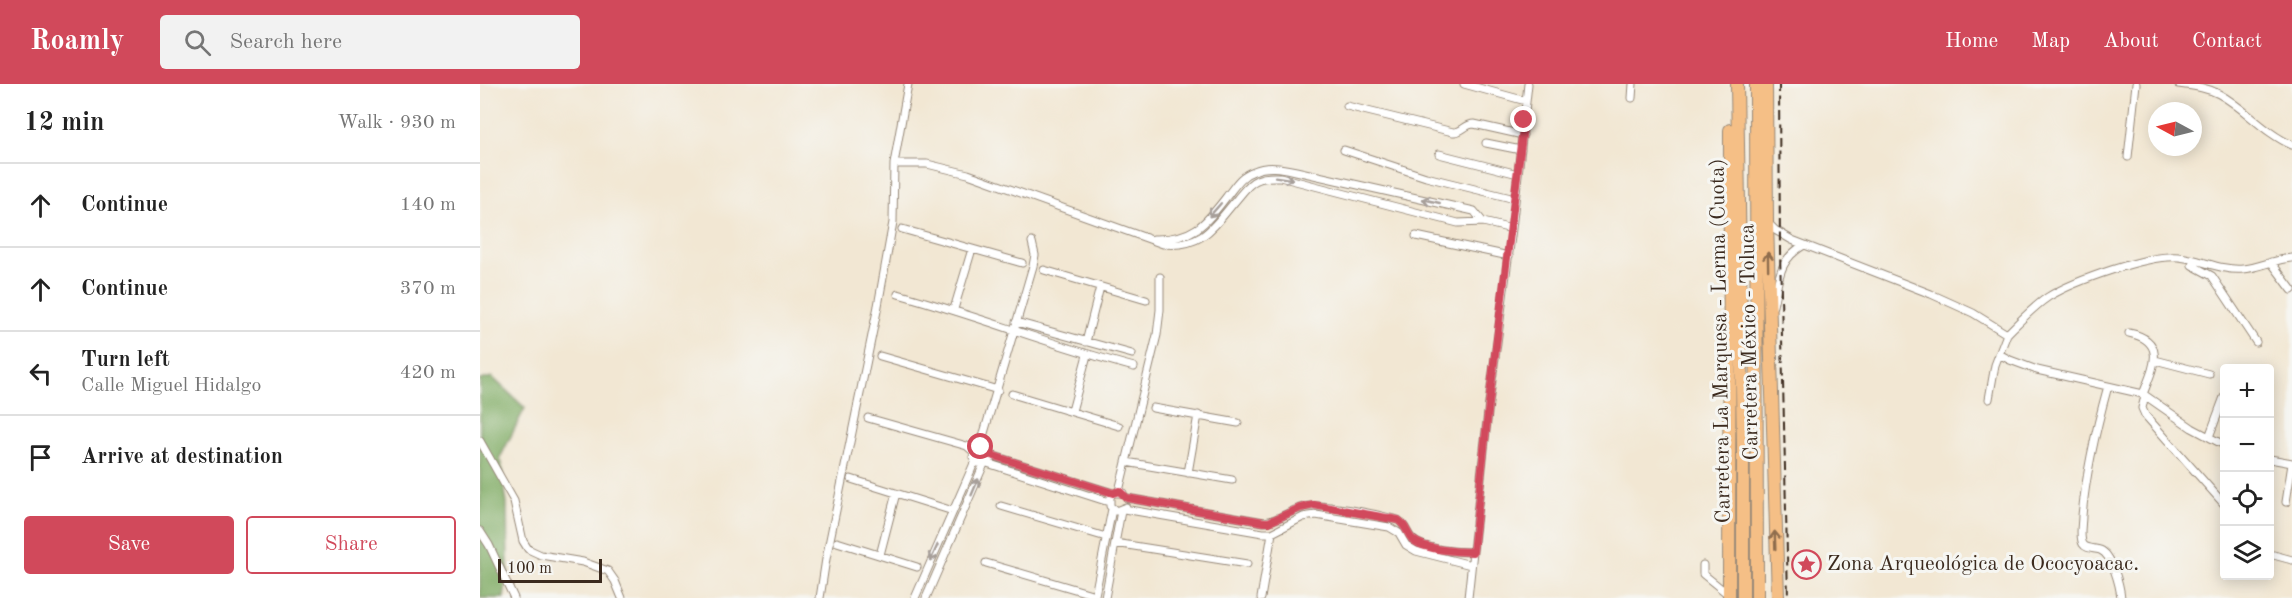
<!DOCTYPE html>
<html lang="en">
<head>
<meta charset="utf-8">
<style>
	:root { --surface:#fff; --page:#f2f2f2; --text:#222; --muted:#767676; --line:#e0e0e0; --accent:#d1495b }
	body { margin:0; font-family:"Old Standard TT",serif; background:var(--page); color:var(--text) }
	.controls { position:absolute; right:18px; bottom:18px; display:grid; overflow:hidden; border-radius:6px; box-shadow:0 3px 15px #0003 }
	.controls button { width:54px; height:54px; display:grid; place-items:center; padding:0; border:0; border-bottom:2px solid var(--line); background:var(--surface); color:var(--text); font:30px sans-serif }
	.compass { position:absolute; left:1668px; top:18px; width:54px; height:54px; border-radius:50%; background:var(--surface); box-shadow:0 3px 15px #0003; rotate:277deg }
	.scale { position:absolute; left:18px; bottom:15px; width:104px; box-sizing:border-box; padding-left:6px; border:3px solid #3b2a1e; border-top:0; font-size:16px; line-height:21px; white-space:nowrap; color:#3b2a1e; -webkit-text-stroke:4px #f6f6f2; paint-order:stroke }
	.stop { position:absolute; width:18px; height:18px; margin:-14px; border:4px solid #d1495b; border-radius:50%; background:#fff }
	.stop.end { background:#d1495b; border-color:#fff; box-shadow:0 2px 6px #0008 }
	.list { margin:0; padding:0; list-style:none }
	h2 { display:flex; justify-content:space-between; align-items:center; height:78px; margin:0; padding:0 24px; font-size:26px }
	h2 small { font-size:20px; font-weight:400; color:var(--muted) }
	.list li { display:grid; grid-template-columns:39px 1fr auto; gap:18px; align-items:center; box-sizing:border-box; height:84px; padding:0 24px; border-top:2px solid var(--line) }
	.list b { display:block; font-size:22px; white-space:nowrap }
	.list p { margin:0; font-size:20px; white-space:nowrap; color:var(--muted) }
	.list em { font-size:20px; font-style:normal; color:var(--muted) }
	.actions { display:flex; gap:12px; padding:18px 24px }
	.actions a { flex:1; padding:14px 0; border:2px solid var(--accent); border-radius:6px; text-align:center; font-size:21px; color:var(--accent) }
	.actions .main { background:var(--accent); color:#fff }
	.icon { flex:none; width:33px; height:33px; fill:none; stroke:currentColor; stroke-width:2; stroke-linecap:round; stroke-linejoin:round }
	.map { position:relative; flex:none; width:1812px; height:514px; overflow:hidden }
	header { display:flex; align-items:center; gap:36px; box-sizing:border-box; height:84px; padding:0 30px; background:var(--accent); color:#fff }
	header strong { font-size:28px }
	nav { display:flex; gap:33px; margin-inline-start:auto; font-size:21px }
	.search { width:420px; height:54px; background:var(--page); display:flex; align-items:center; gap:15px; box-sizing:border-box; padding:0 21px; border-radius:6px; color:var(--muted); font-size:22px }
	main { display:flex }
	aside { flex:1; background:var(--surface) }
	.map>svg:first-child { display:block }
</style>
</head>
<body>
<header>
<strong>Roamly</strong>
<div class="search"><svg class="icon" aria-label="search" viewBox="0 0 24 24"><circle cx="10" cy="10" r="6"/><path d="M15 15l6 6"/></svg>Search here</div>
<nav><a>Home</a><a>Map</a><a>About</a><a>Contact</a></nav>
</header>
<main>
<aside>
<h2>12 min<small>Walk · 930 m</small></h2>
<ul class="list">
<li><svg class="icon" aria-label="ahead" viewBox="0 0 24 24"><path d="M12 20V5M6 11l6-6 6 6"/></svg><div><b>Continue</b></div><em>140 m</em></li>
<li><svg class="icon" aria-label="ahead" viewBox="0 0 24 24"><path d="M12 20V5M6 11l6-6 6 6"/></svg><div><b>Continue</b></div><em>370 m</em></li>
<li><svg class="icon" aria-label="left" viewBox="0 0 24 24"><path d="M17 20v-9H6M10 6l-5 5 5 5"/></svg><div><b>Turn left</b><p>Calle Miguel Hidalgo</p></div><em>420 m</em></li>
<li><svg class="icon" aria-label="arrive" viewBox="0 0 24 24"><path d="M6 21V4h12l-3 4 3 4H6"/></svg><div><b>Arrive at destination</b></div></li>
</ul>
<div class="actions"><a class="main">Save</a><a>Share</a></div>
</aside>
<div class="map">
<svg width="1812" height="514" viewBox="0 0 1812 514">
	<rect width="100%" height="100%" fill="#f6f6f2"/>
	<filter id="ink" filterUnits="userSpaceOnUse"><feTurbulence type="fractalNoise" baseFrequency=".0167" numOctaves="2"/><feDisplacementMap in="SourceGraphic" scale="12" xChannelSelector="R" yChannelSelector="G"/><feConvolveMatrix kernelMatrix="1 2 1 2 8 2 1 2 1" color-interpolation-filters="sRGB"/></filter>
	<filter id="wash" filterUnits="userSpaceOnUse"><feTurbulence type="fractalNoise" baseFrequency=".008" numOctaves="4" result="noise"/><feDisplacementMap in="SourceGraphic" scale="24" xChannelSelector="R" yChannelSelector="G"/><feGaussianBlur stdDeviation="1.35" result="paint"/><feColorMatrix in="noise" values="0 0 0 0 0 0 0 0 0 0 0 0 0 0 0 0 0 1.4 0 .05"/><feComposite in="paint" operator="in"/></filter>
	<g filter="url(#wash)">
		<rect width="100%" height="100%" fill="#f2e7d3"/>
		<path fill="#7eaa62" stroke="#5c6a40" stroke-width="1.5" d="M12,293L45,324L20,374L27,419L28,485L24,514H0V296Z"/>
	</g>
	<g filter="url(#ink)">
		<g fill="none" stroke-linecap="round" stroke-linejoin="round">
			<defs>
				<path id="minor" d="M984,0L1046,17
					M1698,0C1712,2 1726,3 1739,10C1765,24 1784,49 1812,61
					M1152,14L1153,0
					M867,22L973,48C982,49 985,40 994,40L1043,51
					M1006,59L1041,66
					M864,66L946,93L1035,115
					M959,70L1038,90
					M1648,73L1656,0
					M414,80H447L488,90L683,160C723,164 733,143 757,115C763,108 769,99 777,96C785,92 793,93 800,93L978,139L1003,138L1032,145
					M1289,140L1295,146L1312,156L1451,210L1493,229L1527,250L1515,281L1509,315
					M422,145L542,179
					M936,152L1029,172
					M674,155C712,156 725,141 747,112C755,102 761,91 774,87C787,81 802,84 816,87L994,127L1003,138
					M1791,178L1812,206
					M1712,181L1732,192L1776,258
					M564,186L666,216
					M418,210C498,232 574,262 654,283
					M1293,222C1299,195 1298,176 1324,161
					M474,225L492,165
					M536,238L652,270
					M1649,249C1688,257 1673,284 1663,310
					M1527,250C1540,237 1553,223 1568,213C1594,197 1669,170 1699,173C1721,175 1740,187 1763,185C1779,184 1795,175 1812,174
					M606,258L620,203
					M1519,270L1530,276L1557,286L1663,310L1712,344L1744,361
					M400,272L518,306
					M1675,276L1729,290
					M1628,302C1616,345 1606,388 1602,432C1602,440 1599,453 1603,460C1606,465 1614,464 1620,466C1632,470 1640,502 1641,514
					M532,310L639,342
					M1665,312L1662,324L1665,331L1744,420
					M673,324L758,339
					M592,327L607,271
					M388,334L487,362L494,368
					M1729,353L1744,313
					M0,357L34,417L43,457L48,465L61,471L103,478L128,487L135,497L142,514
					M504,363L502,356L553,182L555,171L552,158
					M511,371L633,409H643
					M1790,375L1812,379
					M646,378L752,396
					M507,379L629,418
					M708,389L718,331
					M371,395L473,427
					M639,407L677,251L680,226V193
					M633,409L630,413V422L636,427L646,423
					M647,414L784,438C798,437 810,426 824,423C841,418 899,431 918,436C926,441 926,448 932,455C944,466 978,468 993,468
					M1806,418L1812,380
					M521,422L626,453
					M644,425L783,449H792L823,433L836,431L909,443L919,449L926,461L936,467L991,481
					M0,447L9,461L34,514
					M357,458L437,483
					M635,459L767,480
					M1790,470L1812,476
					M400,471L416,409
					M506,479L615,511L632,425
					M1223,481V490L1249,511
					M340,514L346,475L398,222L413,138L414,80L428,0
					M435,514L495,377
					M446,514L504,380L511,374L510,367L501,363L496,366L493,373L498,379L504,380
					M625,514L641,427
					M781,514L792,449
					M988,514L1009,319L1032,145L1048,0"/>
				<path id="motorway" d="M1257,0L1263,361V514
					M1276,0L1277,514
					M1286,0L1287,138L1298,514
					M1249,514L1250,46"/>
			</defs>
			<use href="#minor" stroke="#968878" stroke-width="9"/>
			<use href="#motorway" stroke="#968878" stroke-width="14"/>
			<use href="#minor" stroke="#fff" stroke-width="7"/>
			<use href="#motorway" stroke="#f5bf86" stroke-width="12"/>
			<path stroke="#3b2a1e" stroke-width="2" stroke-dasharray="9 4.5" stroke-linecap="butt" d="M1299,0L1300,167L1308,514"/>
		</g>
		<defs><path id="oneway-shaft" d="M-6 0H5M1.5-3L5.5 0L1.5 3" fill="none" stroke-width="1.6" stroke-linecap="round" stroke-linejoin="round" transform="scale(1.5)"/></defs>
		<g stroke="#a79f9a">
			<use href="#oneway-shaft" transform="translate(804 94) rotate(9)"/>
			<use href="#oneway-shaft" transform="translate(951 117) rotate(-167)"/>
			<use href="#oneway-shaft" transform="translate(735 126) rotate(131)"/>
			<use href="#oneway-shaft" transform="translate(495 403) rotate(-67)"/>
			<use href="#oneway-shaft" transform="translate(454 469) rotate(114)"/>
		</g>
		<g stroke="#8f6d4d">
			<use href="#oneway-shaft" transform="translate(1288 177) rotate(-91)"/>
			<use href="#oneway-shaft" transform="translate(1295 456) rotate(-92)"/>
		</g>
	</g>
	<g fill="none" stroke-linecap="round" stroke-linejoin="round" filter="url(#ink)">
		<path stroke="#d1495b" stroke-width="8" d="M501,363L507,364L511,371L633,409L639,407L647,414L784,438H789L820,424L834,421L918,436C926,441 926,448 932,455C944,466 978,468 993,468L1009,319L1044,36"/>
	</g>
	<defs>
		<symbol id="sight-ring" viewBox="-11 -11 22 22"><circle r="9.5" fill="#f6f6f2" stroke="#d1495b" stroke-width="1.5"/><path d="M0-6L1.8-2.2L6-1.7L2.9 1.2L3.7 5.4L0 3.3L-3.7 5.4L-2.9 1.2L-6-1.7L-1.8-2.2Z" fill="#d1495b"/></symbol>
	</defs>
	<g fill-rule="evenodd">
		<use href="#sight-ring" x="1310" y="464" width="33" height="33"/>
	</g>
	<g text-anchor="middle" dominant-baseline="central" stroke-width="6" stroke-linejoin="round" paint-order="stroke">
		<g font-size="21" fill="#3b2a1e" stroke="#f6f6f2">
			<text transform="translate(1241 257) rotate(-91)">Carretera La Marquesa - Lerma (Cuota)</text>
			<text transform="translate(1270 258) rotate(-91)">Carretera México - Toluca</text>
		</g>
		<g font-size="21" fill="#3b2a1e" stroke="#f6f6f2" text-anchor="start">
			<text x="1347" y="480">Zona Arqueológica de Ococyoacac.</text>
		</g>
	</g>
</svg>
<div class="controls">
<button>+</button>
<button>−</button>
<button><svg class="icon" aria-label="locate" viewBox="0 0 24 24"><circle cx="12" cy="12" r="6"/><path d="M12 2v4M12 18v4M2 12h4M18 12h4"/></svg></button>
<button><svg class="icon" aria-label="layers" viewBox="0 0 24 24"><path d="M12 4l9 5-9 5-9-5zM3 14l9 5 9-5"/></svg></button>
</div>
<svg class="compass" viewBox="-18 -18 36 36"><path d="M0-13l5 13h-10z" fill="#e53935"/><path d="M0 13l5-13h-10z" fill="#767676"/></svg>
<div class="scale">100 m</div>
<div class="stop" style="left:501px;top:363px"></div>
<div class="stop end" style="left:1044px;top:36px"></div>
</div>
</main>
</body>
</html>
